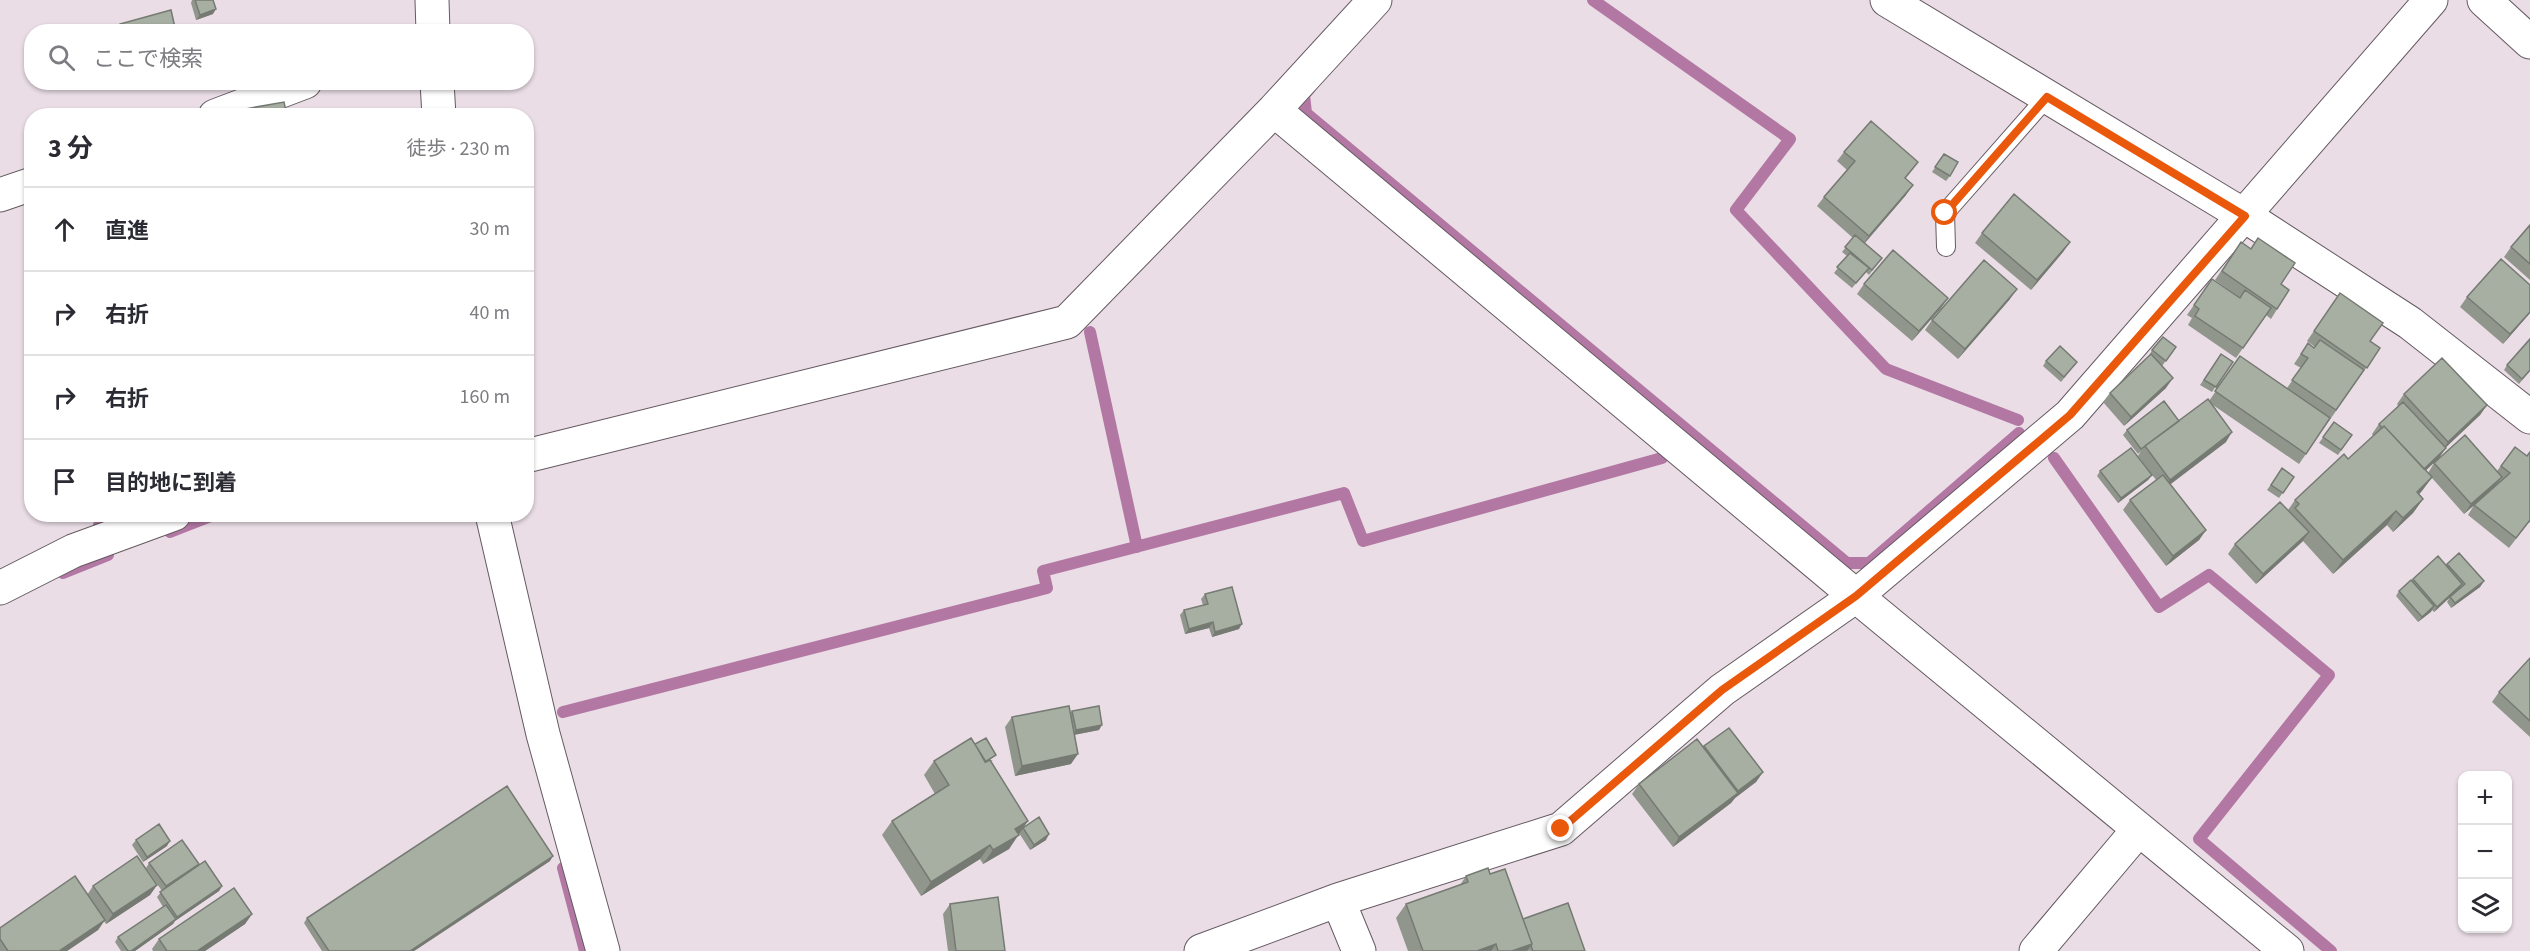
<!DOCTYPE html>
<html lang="ja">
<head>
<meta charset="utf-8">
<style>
	:root { --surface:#fff; --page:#f2f2f3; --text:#2b2b33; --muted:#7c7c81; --line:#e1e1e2 }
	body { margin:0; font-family:"Source Sans 3","Noto Sans JP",sans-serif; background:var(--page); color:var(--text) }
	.controls { position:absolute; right:18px; bottom:18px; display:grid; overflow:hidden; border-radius:12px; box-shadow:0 2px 4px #0004 }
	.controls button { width:54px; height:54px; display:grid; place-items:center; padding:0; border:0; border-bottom:2px solid var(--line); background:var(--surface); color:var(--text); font:30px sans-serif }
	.stop { position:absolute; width:18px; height:18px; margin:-14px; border:4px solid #ea580c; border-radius:50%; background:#fff }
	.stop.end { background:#ea580c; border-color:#fff; box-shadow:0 2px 6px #0008 }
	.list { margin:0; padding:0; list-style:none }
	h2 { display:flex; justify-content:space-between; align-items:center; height:78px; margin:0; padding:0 24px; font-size:26px }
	h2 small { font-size:20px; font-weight:400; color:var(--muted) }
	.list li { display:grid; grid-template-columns:39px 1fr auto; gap:18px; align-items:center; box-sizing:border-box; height:84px; padding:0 24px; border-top:2px solid var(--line) }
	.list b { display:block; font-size:22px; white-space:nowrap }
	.list em { font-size:20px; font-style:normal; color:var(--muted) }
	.icon { flex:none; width:33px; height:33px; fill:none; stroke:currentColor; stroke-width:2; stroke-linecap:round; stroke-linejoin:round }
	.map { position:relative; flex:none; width:2530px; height:951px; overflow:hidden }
	.search { position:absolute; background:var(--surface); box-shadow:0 2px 4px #0004; left:24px; top:24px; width:510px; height:66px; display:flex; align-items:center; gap:15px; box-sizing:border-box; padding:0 21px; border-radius:24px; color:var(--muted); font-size:22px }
	.panel { position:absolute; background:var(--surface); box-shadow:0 2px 4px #0004; left:24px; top:108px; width:510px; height:414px; border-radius:24px }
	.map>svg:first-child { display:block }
</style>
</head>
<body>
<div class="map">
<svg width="2530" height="951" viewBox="0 0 2530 951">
	<rect width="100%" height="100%" fill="#eadde6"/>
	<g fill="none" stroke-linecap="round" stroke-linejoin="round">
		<path stroke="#b278a3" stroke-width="12" d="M1593,0L1790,139L1736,210L1886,369L2018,420
			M1310,88L1304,95L1306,113L1847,563H1869L2019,433
			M1090,332L1137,547
			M2054,458L2159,607L2209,575L2329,675L2199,839L2331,951
			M99,525L123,514
			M170,532L216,514
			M63,573L108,555
			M563,712L1047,588L1043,571L1344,493L1363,541L1662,458
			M563,868L585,951"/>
		<defs>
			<path id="service" d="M1946,247L1945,213L2047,97"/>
			<path id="minor" d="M432,0L433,32
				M1887,0L2245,216L2410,323L2530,417
				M2484,0L2530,42
				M437,82L439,116
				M1274,110L1856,596L2070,415L2431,0
				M215,116L305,82
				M0,195L32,184
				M526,456L1067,322L1274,110L1375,0
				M492,514L543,734L603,951
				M0,588L73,551L174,514
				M1338,900L1359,951
				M1201,951L1338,900L1561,829L1722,690L1856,596L2287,951
				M2036,951L2139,829"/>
		</defs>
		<use href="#service" stroke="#655a62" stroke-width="20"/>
		<use href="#minor" stroke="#655a62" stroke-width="35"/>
		<use href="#service" stroke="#fff" stroke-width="18"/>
		<use href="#minor" stroke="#fff" stroke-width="33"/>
	</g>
	<path fill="#90968c" d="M192,0H213V14L196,20L191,3Z
		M120,24L176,32H114Z
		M245,109L246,116H241Z
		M1844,152L1918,162L1905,179L1906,195L1865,243L1882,258L1869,275L1866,272L1852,288L1834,273L1847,256L1842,252L1853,238L1817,206L1824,197L1847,170L1837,161Z
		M1944,154L1950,176L1946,181L1932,172Z
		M2530,225V280L2504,257L2511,247Z
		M1982,233L2070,242L2063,252L2031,290L1975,243Z
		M2241,242L2281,284L2289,290L2271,319L2266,315L2236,358L2188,325L2192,318L2187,315L2212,279L2240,298L2215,280Z
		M1864,284L1948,298L1941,308L1912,341L1857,294Z
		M2530,285V313L2503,344L2460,307L2467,297Z
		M2340,293L2370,341L2380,348L2299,464L2210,403L2226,442L2170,484L2206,530L2199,540L2166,566L2123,510L2130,500L2156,480L2138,456L2141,451L2138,454L2123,435L2127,430L2179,421L2209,401L2240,356L2287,388L2301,368L2294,364L2308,343L2314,348L2315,347L2307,341Z
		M2010,299L1958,359L1925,330L1932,320Z
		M2176,347L2162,366L2166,388L2124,426L2103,402L2110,393L2149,356L2152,350Z
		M2221,354L2233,362L2212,392L2200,385Z
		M2046,361L2077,362L2061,382L2043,366Z
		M2507,365L2530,371L2519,384L2504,370Z
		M2404,394L2487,405L2480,415L2445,448L2439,458L2425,470L2428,473L2434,463L2497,471L2515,447L2527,456L2530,452V523L2529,522L2509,548L2468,515L2474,505L2483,498L2464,514L2432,478L2419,494L2423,499L2413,513L2393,532L2387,525L2333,574L2303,541L2256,584L2228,554L2235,544L2288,510L2295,500L2348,459L2373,436L2372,434L2379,424L2398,406L2397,404Z
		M2334,422L2352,435L2338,455L2319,443Z
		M2282,468L2294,477L2279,498L2267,490Z
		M2100,471L2152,475L2148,480L2118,503L2097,476Z
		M2447,564L2484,581L2480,587L2451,608L2447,602L2450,597L2460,588L2434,612L2432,610L2418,622L2396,596L2399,591L2413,579L2446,566Z
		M1205,594L1239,629L1212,637L1209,628L1185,634L1180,615L1184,610L1203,605L1201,599Z
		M2530,658V737L2492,702L2499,692Z
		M1072,711L1099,730L1074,735L1071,764L1015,776L1005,727L1012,717L1070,714Z
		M1704,746L1763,772L1756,782L1735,798L1731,803L1673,847L1632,794L1639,784Z
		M993,760L991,761L1024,827L1046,840L1030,850L1019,833L1009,849L983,864L980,859L921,896L882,835L892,821L935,794L924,775L934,761Z
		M136,840L167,846L143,862L132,845Z
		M550,861L414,951H322L304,923L307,918Z
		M149,863L196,867L222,886L219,891L175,921L173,924L135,951H121L115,942L118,937L163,907L157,897L162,891L146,868Z
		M1490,874L1523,919L1585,951H1408L1396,918L1406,904L1460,885L1466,876Z
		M157,885L150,895L106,924L104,921L98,930L67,951H0V928L87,895L93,886Z
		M950,904L1005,951H948L943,914Z
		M252,914L245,924L205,951H153L152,949L159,939Z"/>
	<path fill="#757a72" d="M216,9L213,14L196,20L200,15Z
		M1913,185L1906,195L1862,246L1869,236Z
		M2070,242L2063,252L2031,290L2037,280Z
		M2017,289L2010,299L1958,359L1965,349Z
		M1948,298L1941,308L1912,341L1919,331Z
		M2530,312V313L2503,344L2510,334Z
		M2173,378L2166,388L2124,426L2131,417Z
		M2487,405L2480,415L2441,452L2448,442Z
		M2232,432L2226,442L2163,490L2170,480Z
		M2446,448L2439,458L2415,481L2421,471Z
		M2152,475L2148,480L2118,503L2121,498Z
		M2432,477L2422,491L2407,506L2417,492Z
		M2502,477L2495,486L2464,514L2471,504Z
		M2423,499L2413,513L2393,532L2403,518Z
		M2396,511L2387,525L2333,574L2343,560Z
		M2206,530L2199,540L2166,566L2173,556Z
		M2309,532L2302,542L2256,584L2263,574Z
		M2484,581L2480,587L2451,608L2455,603Z
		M2462,584L2459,589L2434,612L2437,607Z
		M2434,606L2431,612L2418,622L2422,617Z
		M1213,622L1209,628L1185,634L1189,629Z
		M1242,624L1239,629L1212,637L1215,632Z
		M1102,725L1099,730L1073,735L1076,730Z
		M1078,754L1071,764L1015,776L1022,766Z
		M1763,772L1756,782L1735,798L1731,803L1673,847L1679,837L1734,796L1738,791Z
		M1028,821L1009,849L983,864L993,850L1015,829Z
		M1049,834L1046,840L1030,850L1034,845Z
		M170,841L167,846L143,862L147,857Z
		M990,845L980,859L921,896L931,882Z
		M553,856L550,861L414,951H410Z
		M199,864L195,869L162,891L166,886Z
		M157,885L150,895L106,924L113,914Z
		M222,886L219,891L175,921L173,924L135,951H131L175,921L177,917Z
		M252,914L245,924L205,951H197Z
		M105,920L98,930L67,951H59Z
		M1496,944L1491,951H1477Z
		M1532,944L1527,951H1512Z"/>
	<path fill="#a7afa3" stroke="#757a72" stroke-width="1.5" d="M195,0H213L216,9L200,15Z
		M171,10L176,32H122L120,24Z
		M284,102L287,116H246L245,109Z
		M1871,121L1918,162L1905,178L1913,185L1869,236L1824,197L1855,161L1844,152Z
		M1944,154L1958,162L1950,176L1935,167Z
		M2014,194L2070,242L2037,280L1982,233Z
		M2530,225V264L2511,247Z
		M1855,235L1882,258L1872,270L1845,247Z
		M2258,238L2295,263L2281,284L2289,290L2277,309L2222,271L2241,242L2251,249Z
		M1893,250L1948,298L1919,331L1864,284Z
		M1850,253L1869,268L1856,283L1837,267Z
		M2501,259L2530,285V312L2510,334L2467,297Z
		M1984,260L2017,289L1965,349L1932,320Z
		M2212,279L2240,298L2245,290L2271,308L2243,348L2195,316L2199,309L2194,305Z
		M2340,293L2383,323L2370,341L2380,348L2367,368L2314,331Z
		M2163,337L2176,347L2166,361L2152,350Z
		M2530,339V370L2522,379L2507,365Z
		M2320,340L2364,370L2336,410L2292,380L2308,358L2301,354L2308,343L2314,348Z
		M2060,346L2077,362L2064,377L2046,361Z
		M2151,354L2173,378L2131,417L2110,393Z
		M2221,354L2233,362L2216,387L2204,380Z
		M2240,356L2330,418L2306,454L2215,391Z
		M2442,358L2487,405L2448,442L2404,394Z
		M2208,399L2232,432L2170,480L2145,446Z
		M2164,401L2179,421L2141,449L2127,430Z
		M2403,402L2446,448L2424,469L2384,426L2382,428L2379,424Z
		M2334,422L2352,435L2341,450L2323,437Z
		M2384,426L2432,477L2417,492L2423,499L2403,518L2396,511L2343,560L2295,508L2299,504L2295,500L2344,454L2348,459Z
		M2465,435L2502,477L2471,504L2434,463Z
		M2515,447L2527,456L2530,452V520L2516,538L2474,505L2510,473L2501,466Z
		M2131,448L2152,475L2121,498L2100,471Z
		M2282,468L2294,477L2283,493L2271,485Z
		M2163,475L2206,530L2173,556L2130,500Z
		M2280,502L2309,532L2263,574L2235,544Z
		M2459,553L2484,581L2455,603L2450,597L2465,584L2447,564Z
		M2438,556L2462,584L2437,607L2413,579Z
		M2411,580L2434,606L2422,617L2399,591Z
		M1232,587L1242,624L1215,632L1213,622L1189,629L1184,610L1208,604L1205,594Z
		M2530,658V721L2499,692Z
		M1069,706L1078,754L1022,766L1012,717Z
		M1099,706L1102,725L1076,730L1072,711Z
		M1729,728L1763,772L1738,791L1704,746Z
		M971,738L986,762L990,760L1028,821L1015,829L1019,835L993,850L990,845L931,882L892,821L949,785L934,761Z
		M986,738L996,755L985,762L975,744Z
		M1697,739L1738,793L1679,837L1639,784Z
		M507,786L553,856L410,951H329L307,918Z
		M1039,817L1049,834L1034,845L1023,828Z
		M159,824L170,841L147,857L136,840Z
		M182,840L199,864L166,886L149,863Z
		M137,856L157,885L113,914L93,886Z
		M205,861L222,886L177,917L160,892Z
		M1488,868L1490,874L1505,869L1532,944L1512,951H1498L1496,944L1477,951H1423L1406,904L1468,882L1466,876Z
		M75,876L105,920L59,951H8L0,939V928Z
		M234,888L252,914L197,951H167L159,939Z
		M998,897L1005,951H956L950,904Z
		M1568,903L1585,951H1533L1531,946L1532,944L1523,919Z
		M166,905L176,919L131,951H128L118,937Z"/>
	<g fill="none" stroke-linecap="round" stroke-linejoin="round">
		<path stroke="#ea580c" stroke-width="8" d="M1561,829L1722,690L1856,596L2070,415L2245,216L2047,97L1945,213"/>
	</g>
</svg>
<div class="controls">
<button>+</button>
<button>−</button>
<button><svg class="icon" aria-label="layers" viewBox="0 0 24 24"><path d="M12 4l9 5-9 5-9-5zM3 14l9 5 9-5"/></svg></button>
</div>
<div class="stop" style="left:1945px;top:213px"></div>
<div class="stop end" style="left:1561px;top:829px"></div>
<div class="search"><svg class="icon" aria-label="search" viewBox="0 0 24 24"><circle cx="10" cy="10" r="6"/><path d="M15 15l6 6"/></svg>ここで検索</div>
<section class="panel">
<h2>3 分<small>徒歩 · 230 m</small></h2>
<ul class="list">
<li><svg class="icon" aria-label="ahead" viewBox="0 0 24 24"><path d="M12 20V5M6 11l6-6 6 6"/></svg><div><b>直進</b></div><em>30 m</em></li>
<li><svg class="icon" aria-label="right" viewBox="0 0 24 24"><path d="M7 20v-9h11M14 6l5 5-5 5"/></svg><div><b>右折</b></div><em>40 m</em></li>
<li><svg class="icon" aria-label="right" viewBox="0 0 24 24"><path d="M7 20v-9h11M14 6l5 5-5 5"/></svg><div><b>右折</b></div><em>160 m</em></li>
<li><svg class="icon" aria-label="arrive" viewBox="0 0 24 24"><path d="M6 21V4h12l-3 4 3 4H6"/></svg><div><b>目的地に到着</b></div></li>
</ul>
</section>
</div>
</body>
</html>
